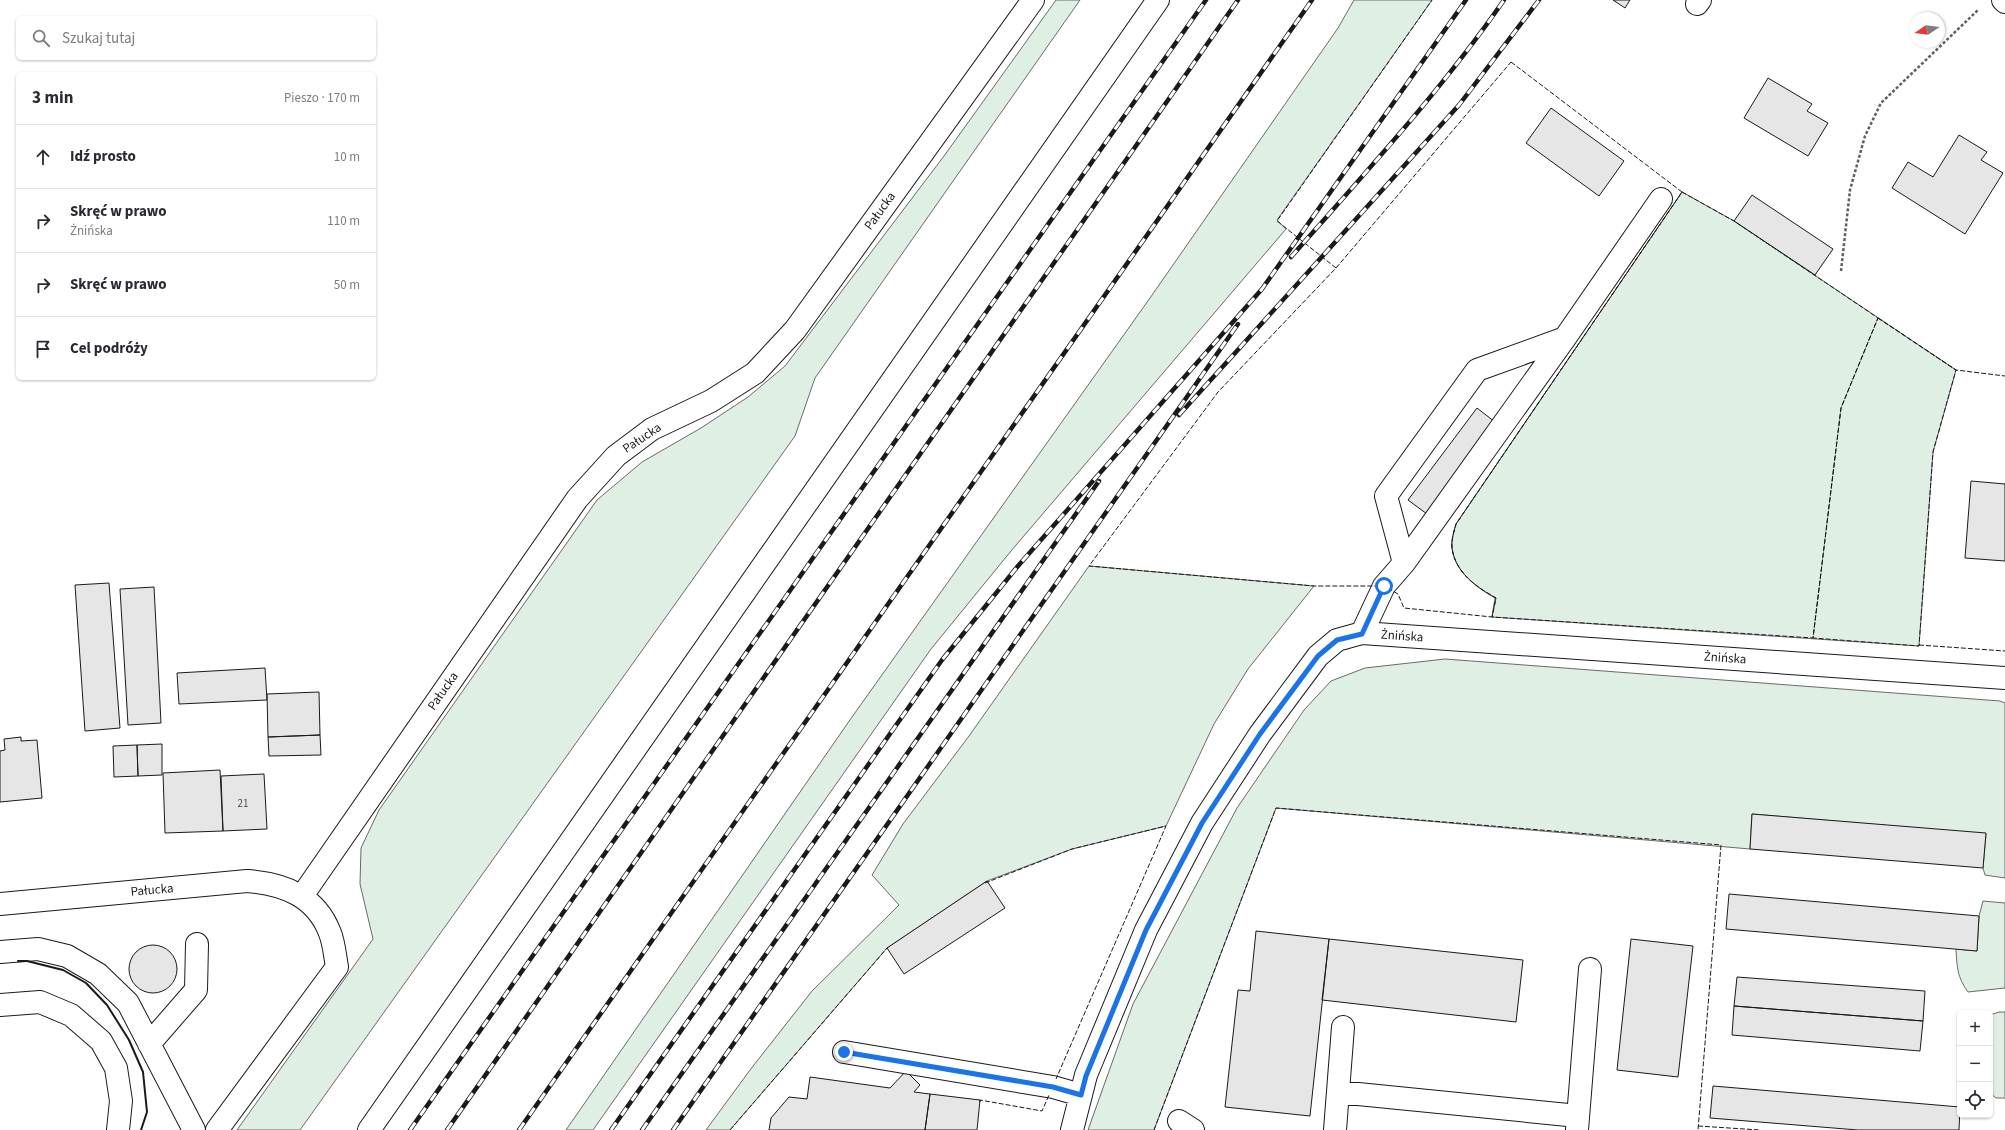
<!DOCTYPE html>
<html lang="pl">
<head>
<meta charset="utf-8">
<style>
	:root { --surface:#fff; --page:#f7f7f7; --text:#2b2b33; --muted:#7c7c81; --line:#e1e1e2 }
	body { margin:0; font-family:"Source Sans 3",sans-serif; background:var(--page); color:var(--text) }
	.controls { position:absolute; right:12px; bottom:12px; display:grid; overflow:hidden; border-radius:6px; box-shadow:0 1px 3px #0004 }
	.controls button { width:36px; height:36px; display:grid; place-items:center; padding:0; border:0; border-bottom:1px solid var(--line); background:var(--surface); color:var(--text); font:20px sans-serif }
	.compass { position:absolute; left:1909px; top:12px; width:36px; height:36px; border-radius:50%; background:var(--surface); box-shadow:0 1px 3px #0004; rotate:257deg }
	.stop { position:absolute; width:12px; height:12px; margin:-9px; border:3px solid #1a73e8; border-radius:50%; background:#fff }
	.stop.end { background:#1a73e8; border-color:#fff; box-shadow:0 1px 4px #0008 }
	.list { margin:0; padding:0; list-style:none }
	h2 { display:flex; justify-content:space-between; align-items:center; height:52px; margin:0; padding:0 16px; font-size:17px }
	h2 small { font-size:13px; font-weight:400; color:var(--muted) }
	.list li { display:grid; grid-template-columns:26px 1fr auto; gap:12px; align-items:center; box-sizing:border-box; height:64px; padding:0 16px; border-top:1px solid var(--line) }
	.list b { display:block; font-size:15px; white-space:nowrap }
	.list p { margin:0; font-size:13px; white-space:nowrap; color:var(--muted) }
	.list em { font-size:13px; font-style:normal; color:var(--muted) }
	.icon { flex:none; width:22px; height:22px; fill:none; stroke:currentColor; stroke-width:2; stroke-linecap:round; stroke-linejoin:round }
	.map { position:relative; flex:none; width:2005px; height:1130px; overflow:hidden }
	.search { position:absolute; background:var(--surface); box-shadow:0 1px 3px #0004; left:16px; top:16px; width:360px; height:44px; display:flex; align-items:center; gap:10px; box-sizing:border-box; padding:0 14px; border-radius:6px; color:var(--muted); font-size:15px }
	.panel { position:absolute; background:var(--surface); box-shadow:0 1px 3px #0004; left:16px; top:72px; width:360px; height:308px; border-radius:6px }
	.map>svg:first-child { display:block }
</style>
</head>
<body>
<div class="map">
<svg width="2005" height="1130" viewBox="0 0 2005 1130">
	<rect width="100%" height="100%" fill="#fff"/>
	<path fill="#e0efe3" stroke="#6a6a6a" d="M1056,0H1080L815,378L795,436L300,1130H237L373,939L360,884L361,848L379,810L597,500L642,462L701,428L748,397L785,366L944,156Z
		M1354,0H1432L1277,220L1286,229L1011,551L931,649L593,1130H566L852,717L1150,298L1338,28Z
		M1682,192L1734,221L1956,370L1933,452L1919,646L1492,617L1495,598C1476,587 1455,572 1452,548C1451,541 1454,531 1456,524Z
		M1089,566L1314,586L1248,669L1214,724L1166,826L1072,849L987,881L887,948L730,1130H706L750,1070L812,991L899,905L872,875L903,824L969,736Z
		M1445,659L2000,701L2005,703V878L1985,875L1983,868L1986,834L1752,814L1750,849L1276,808L1154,1130H1088L1133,1004L1237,808L1304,710L1331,681L1365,668Z
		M1983,901L2005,903V988L1968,992C1957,977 1957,967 1956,949L1977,951L1979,916Z
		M1999,1012H2005V1098H1996L1990,1093V1015Z"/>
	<path fill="#e6e6e6" stroke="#1a1a1a" d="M1613,0H1630L1625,8Z
		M1768,78L1812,104L1807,111L1828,123L1808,156L1744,118Z
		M1551,108L1624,161L1599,196L1526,143Z
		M1959,135L1987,152L1981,160L2003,173L1965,234L1892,188L1908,162L1933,177Z
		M1752,195L1833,249L1815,275L1734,221Z
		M1477,408L1495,422L1427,514L1408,500Z
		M1971,481L2005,484V561L1965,558Z
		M109,583L120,728L85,731L75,585Z
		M154,587L161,723L128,725L120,589Z
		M265,668L267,700L179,704L177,673Z
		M319,692L320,735L268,737L267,694Z
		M320,735L321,755L269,756L268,737Z
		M21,737V741L37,740L42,798L0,802V751L5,750L4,739Z
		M162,744V775L138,776L137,745Z
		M137,745L138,776L114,777L113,746Z
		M220,770L223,831L165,833L163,773Z
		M264,774L267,829L223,831L221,776Z
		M1752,814L1986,833L1983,868L1750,849Z
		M987,881L1005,908L904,974L887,948Z
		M1729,894L1979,916L1977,951L1726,929Z
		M1256,931L1329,939L1310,1116L1225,1107L1238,990L1250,991Z
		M1329,939L1523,960L1516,1022L1322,1000Z
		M1631,939L1693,946L1678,1077L1617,1070Z
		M129 969a24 24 0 1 1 48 0a24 24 0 1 1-48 0Z
		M1737,977L1925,991L1923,1021L1734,1006Z
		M1734,1006L1923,1021L1920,1051L1732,1035Z
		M906,1071L920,1085L914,1092L930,1094L925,1130H769L771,1118L789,1097L807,1099L810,1077L890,1088Z
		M1713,1086L1960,1107L1959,1130H1858L1710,1118Z
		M930,1094L980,1100L977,1130H925Z"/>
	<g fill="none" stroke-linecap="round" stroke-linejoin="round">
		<defs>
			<path id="minor" d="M2003,0L2005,2
				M1697,4L1700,0
				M1404,563L1386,496L1477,370L1565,338
				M1362,633L1384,586L1404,563L1565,338L1661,199
				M302,896L577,499L616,456L652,429L711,401L755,373L795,330L1033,0
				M0,904L247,881C284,884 316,896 330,933C334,943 335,956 337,967L217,1130
				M0,952L38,949L67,956L98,974L128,1003L194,1130
				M0,1005L40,1002L71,1015L101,1041L116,1068L121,1101L118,1130
				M149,1044L196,990L197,944
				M844,1052L1053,1087L1081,1095
				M1338,1092L1578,1116
				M1179,1121L1193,1130
				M369,1130L1158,0
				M1072,1130L1086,1075L1146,930L1202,823L1260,734L1318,656L1337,640L1362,633L2005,678
				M1335,1130L1343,1027
				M1577,1130L1590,969"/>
		</defs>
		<use href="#minor" stroke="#1a1a1a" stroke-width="24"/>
		<path stroke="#5f5f5f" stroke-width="2.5" stroke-dasharray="3 2" stroke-linecap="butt" d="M1841,271L1850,190L1865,136L1881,103L1978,10"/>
		<use href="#minor" stroke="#fff" stroke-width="22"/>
		<defs>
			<path id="rail" d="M1291,257C1365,173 1441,91 1504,0
				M1179,415L1459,105L1539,0
				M410,1130L1206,0
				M447,1130L1238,0
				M519,1130L1312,0
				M611,1130L942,660L1018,566L1262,289L1466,0
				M642,1130L1099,481
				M673,1130L1238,324"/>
		</defs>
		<use href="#rail" stroke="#1a1a1a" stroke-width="4.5"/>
		<use href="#rail" stroke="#fff" stroke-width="3" stroke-dasharray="9" stroke-linecap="butt"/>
		<path stroke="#1a1a1a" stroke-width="1" stroke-dasharray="5 2" stroke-linecap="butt" d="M1511,62L1682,192L1456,524C1454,531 1451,541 1452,548C1455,572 1476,587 1496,598L1492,617L1404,608L1398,594L1384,586H1314L1089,566L1218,392L1336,268Z
			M1682,192L1734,221L1878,318L1841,408L1813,638L1492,617L1496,598C1476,587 1455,572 1452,548C1451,541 1454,531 1456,524Z
			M1336,268L1277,221L1432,0
			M1878,318L1956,370L2005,376
			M1878,318L1956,370L1933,452L1919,646L1813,638L1841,408Z
			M1919,645L2005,651
			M985,883L1072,849L1166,826L1056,1079
			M980,1102V1100L1042,1111L1049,1095
			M1698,1126L1760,1130
			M730,1130L888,947
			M1154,1130L1276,808L1721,845L1698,1130"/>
		<path stroke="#1a1a1a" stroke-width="2" d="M18,961H27L63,970L86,983L107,1005L129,1040L143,1072L147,1112L141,1130"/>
	</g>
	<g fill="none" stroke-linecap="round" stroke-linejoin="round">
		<path stroke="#1a73e8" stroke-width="5" d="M844,1052L1053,1087L1081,1095L1086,1076L1146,930L1202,823L1260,734L1318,656L1337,640L1362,634L1384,586"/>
	</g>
	<g text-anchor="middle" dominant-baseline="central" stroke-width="3" stroke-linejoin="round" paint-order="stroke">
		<g font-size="11" fill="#4d4d4d">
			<text x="243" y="803">21</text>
		</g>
		<g font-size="13" fill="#1a1a1a" stroke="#fff">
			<text transform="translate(880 211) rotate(-54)">Pałucka</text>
			<text transform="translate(642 438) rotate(-34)">Pałucka</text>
			<text transform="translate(1402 636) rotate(4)">Żnińska</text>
			<text transform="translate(1725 658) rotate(4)">Żnińska</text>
			<text transform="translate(443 691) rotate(-55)">Pałucka</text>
			<text transform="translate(152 890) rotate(-5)">Pałucka</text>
		</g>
	</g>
</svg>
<div class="controls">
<button>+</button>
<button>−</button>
<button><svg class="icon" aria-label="locate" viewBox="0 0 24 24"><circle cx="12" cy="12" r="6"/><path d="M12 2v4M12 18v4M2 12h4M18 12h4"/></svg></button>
</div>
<svg class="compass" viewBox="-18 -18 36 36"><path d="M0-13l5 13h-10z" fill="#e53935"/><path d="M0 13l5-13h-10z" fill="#7c7c81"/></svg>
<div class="stop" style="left:1384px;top:586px"></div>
<div class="stop end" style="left:844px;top:1052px"></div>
<div class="search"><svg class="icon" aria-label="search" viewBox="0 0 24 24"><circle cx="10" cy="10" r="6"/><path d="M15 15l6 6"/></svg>Szukaj tutaj</div>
<section class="panel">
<h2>3 min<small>Pieszo · 170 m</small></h2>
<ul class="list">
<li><svg class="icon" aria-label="ahead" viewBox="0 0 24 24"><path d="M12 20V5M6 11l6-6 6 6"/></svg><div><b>Idź prosto</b></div><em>10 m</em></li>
<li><svg class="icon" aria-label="right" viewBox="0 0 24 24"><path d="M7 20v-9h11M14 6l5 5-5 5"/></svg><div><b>Skręć w prawo</b><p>Żnińska</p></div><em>110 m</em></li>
<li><svg class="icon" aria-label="right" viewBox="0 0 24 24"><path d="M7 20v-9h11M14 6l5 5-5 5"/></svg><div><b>Skręć w prawo</b></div><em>50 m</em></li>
<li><svg class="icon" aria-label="arrive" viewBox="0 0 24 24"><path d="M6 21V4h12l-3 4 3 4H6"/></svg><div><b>Cel podróży</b></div></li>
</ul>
</section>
</div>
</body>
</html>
